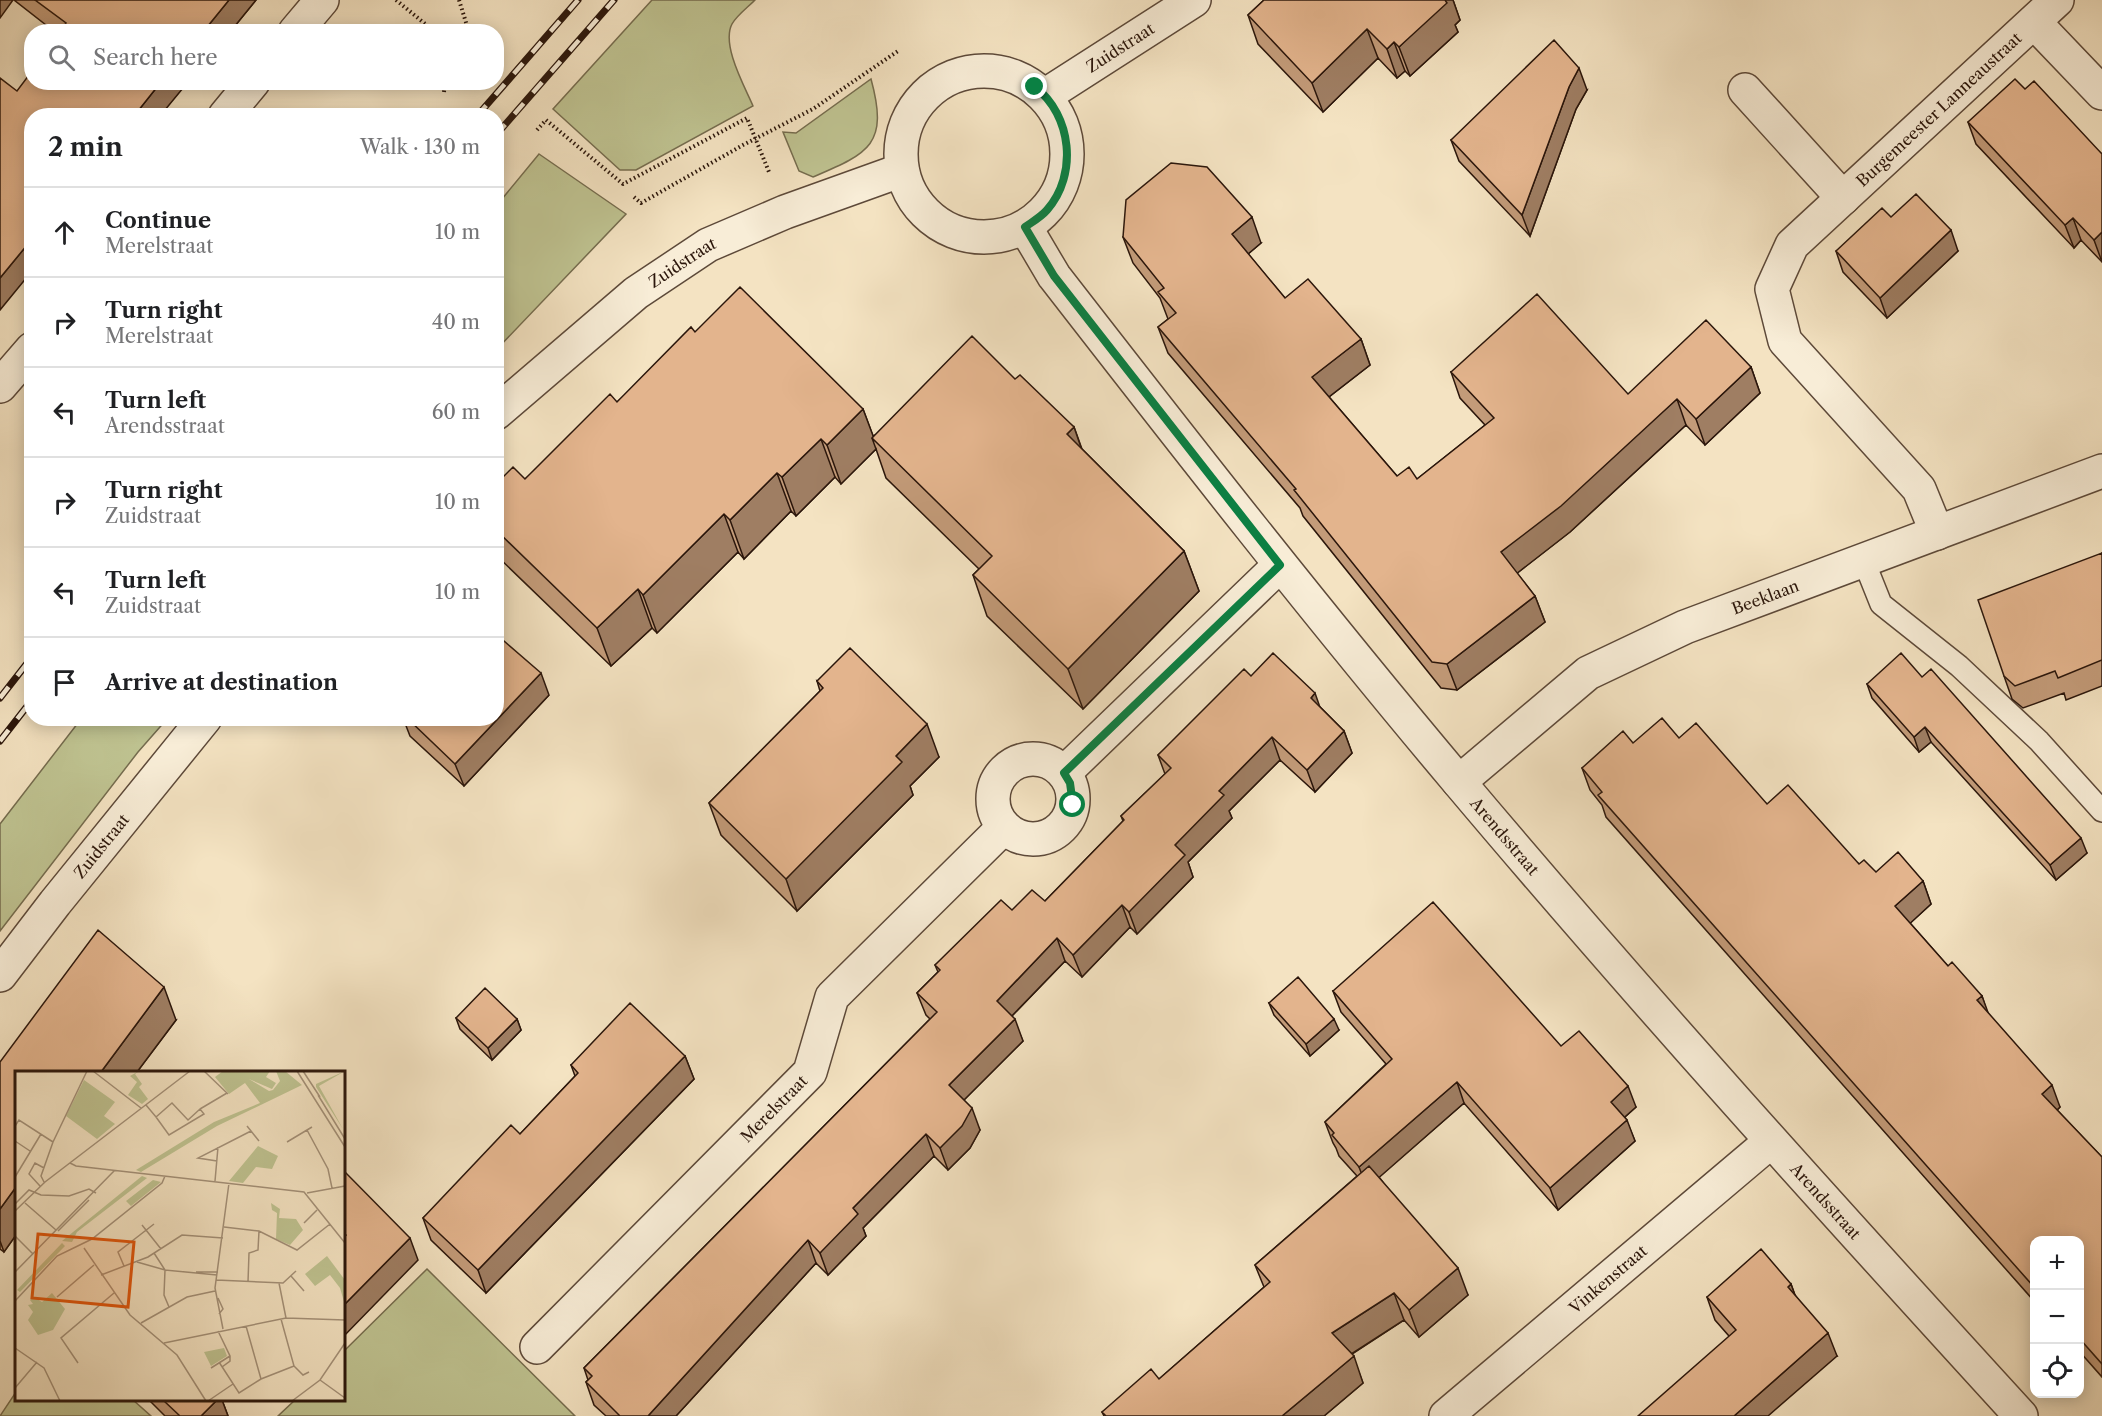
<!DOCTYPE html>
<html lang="en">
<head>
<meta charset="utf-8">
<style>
	:root { --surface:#fff; --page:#f2f2f2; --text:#202124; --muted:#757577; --line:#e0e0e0 }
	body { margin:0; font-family:"Libre Caslon Text",serif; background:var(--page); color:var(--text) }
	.controls { position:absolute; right:18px; bottom:18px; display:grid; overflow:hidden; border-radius:12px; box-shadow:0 3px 15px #0003 }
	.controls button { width:54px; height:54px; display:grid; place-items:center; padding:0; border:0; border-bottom:2px solid var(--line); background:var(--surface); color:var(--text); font:30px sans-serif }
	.stop { position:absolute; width:18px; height:18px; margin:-14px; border:4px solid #0b8043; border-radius:50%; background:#fff }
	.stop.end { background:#0b8043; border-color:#fff; box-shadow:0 2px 6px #0008 }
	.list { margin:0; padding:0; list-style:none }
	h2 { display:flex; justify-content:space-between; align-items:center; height:78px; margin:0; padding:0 24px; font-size:26px }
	h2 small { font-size:20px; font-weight:400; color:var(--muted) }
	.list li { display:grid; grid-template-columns:39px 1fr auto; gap:18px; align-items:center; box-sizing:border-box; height:90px; padding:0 24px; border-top:2px solid var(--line) }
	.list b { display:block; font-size:22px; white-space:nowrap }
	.list p { margin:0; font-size:20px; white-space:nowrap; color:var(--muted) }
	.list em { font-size:20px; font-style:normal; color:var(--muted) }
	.icon { flex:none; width:33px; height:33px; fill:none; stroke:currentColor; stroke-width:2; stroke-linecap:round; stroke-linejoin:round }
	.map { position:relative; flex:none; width:2102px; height:1416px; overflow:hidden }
	.search { position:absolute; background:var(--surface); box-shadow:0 3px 15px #0003; left:24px; top:24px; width:480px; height:66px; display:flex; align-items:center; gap:15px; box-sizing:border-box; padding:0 21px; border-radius:24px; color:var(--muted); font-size:22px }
	.panel { position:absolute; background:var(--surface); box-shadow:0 3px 15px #0003; left:24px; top:108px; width:480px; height:618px; border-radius:24px }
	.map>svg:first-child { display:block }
</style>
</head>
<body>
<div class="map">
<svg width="2102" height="1416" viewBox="0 0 2102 1416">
	<rect width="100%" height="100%" fill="#f4e3c2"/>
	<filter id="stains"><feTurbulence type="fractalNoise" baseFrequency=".00333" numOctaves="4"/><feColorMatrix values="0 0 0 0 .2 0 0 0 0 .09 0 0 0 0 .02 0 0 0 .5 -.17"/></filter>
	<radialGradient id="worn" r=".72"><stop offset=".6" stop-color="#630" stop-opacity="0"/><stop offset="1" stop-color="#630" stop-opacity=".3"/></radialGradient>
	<path fill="#bfc391" stroke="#756c4e" stroke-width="1.5" d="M652,0H755C748,7 736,16 732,24C721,45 745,87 753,106L636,170H620L553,109Z
		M871,79C889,145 869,153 813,177L799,171L783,132L796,133Z
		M539,154L626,214L497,349V205Z
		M81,719H167L138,752L0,931V824Z
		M427,1269L575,1416H278L295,1400H344V1351Z
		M16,1392V1400H133L151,1416H0Z"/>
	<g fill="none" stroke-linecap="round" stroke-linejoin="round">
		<defs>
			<path id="service" d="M1863,559L1881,604L1959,666L2039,741L2102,811"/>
			<g id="minor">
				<path d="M2034,22L2102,93"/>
				<path d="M295,32L322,0"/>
				<circle cx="984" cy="154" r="83"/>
				<path d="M1745,90L1843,198"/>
				<path id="s1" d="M1046,95L1194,0"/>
				<path d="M225,116L253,82"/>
				<path id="s2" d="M1025,227L1054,276C1186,446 1319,616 1458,781C1640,997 1830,1207 2021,1416"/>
				<path d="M0,386L32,349"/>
				<path id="s3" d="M496,413L636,293L708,245L785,212L902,170"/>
				<path id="s4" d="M1937,533L1919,489L1785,341L1772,289L1792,245L2057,0"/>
				<circle cx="1033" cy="799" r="40"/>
				<path d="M1064,773L1280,565"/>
				<path id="s5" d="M1459,782L1588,673L1685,627L2102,471"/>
				<path id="s6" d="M0,975L55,903L205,718"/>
				<path id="s7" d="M537,1347L810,1072L832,997L1004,827"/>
				<path id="s8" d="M1446,1416L1770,1142"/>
			</g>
		</defs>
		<use href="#service" stroke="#5d4939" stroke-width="24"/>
		<use href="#minor" stroke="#5d4939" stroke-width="36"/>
		<path stroke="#2b160b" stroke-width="4" stroke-dasharray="1.5 3" stroke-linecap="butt" d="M396,0L435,32
			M459,0L469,32
			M444,92L445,82
			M537,130L546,120L623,184L747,118L769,172
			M634,197L641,203L743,145L813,109L898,51"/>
		<use href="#service" stroke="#f8edd7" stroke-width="21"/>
		<use href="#minor" stroke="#f8edd7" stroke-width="33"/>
		<defs>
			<path id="rail" d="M477,116L578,0
				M496,135L614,0
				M0,698L32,657
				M0,741L32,700"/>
		</defs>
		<use href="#rail" stroke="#2b160b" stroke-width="7"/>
		<use href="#rail" stroke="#f8edd7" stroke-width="4.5" stroke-dasharray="14" stroke-linecap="butt"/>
	</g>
	<path fill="#c39b79" stroke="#2b160b" stroke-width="1.5" d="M14,0H256L230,32H55Z
		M1264,0H1453L1460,20L1455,25L1458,32L1410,76L1405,71L1397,78L1378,58L1323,112L1258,44L1248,15Z
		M2025,89L2102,154V262L2081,240L2074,248L1976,144L1968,122Z
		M1587,90L1576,109L1530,236L1459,161L1451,140Z
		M1891,217L1958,251L1887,318L1843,272L1836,251Z
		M1123,237L1261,243L1248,254L1285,298L1361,339L1370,365L1329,397L1397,476L1417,479L1485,425L1460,398L1451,372L1628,394L1751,367L1760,393L1705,445L1686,425L1570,532L1517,573L1535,596L1545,622L1457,690L1441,688L1303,516L1300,508L1168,353L1158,327L1168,319L1160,298L1133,263Z
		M695,332L863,409L873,436L1015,379L1074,427L1082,449L1184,551L1199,591L1083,709L987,616L973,575L979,569L886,478L876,449L841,484L835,477L796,516L791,511L744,559L738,552L657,633L652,628L611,666L496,555V484L525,479L617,402Z
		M2102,553V686L2066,700L2064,693L2023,708L2012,699L2004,676Z
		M1251,676L1320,707L1344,731L1352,753L1315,792L1280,760L1229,811L1232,818L1188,862L1193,877L1137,934L1130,927L1082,977L1065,961L1012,1016L1023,1041L964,1100L980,1130L970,1148L948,1170L934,1156L863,1228L866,1236L828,1275L816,1263L676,1416H606L594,1405L586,1382L588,1380L584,1368L930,1019L926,1015L917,993L938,972L935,965L1012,910L1045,901L1123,821L1121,816L1165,774L1158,755Z
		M1922,677L2087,853L2056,880L1931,742L1919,752L1872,698L1867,684Z
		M817,681L939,757L910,786L913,795L797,911L721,835L709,803L820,691Z
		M549,695L464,786L410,736L403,718H496Z
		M1679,738L1767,804L1859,864L1876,872L1923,881L1931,904L1910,923L1948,966L1982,996L1987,1012L2060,1107L2057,1110L2102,1157V1377L2079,1351V1240H2034V1301L1606,817L1602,805L1590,790L1582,768L1633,743Z
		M1333,991L1561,1046L1636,1107L1625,1117L1635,1141L1558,1210L1464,1103L1379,1177L1468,1295L1419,1337L1404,1320L1352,1354L1363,1383L1324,1416H1104L1102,1412L1159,1379L1264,1287L1255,1265L1357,1176L1339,1156L1336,1148L1333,1143L1325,1122L1386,1064L1341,1012Z
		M1269,1003L1339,1030L1310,1056L1274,1015Z
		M456,1018L517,1019L521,1030L492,1060L460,1029Z
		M176,1020L137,1072H16V1235L4,1252L0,1249V1062Z
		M685,1056L694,1079L486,1293L431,1240L423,1218L520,1134L575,1076L571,1065Z
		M1791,1284L1795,1295L1837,1356L1729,1336L1715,1320L1707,1297Z
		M149,1400H222L228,1416H165Z"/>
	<path fill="#9f7e63" stroke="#2b160b" stroke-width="1.5" d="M0,0H13L0,18Z
		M229,0H256L230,32H203Z
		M1444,0H1453L1460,20L1455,25L1458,32L1410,76L1399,47Z
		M1367,29L1378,58L1323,112L1312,83Z
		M1394,42L1405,71L1397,78L1387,49Z
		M1579,68L1587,90L1576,109L1530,236L1522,215L1569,87Z
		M161,82H188L160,116H134Z
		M1252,217L1261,243L1241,260L1232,234Z
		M2073,218L2081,240L2074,248L2065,225Z
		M1951,230L1958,251L1887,318L1880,298Z
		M2102,232V262L2094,240Z
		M32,239V271L0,310V278Z
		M1361,339L1370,365L1321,403L1312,377Z
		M1751,367L1760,393L1705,445L1696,419Z
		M1677,399L1686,425L1570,532L1511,578L1501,552Z
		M863,409L875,441L872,438L876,449L841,484L827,445Z
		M1074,427L1088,468L1067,434Z
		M821,439L835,477L796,516L782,477Z
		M777,473L791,511L744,559L730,520Z
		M724,514L738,552L657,633L643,595Z
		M1184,551L1199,591L1083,709L1068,669Z
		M638,589L652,628L611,666L597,628Z
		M1535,596L1545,622L1457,690L1447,664Z
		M541,673L549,695L464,786L455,764Z
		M1315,693L1323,716L1311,698Z
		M927,724L939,757L910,786L913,795L797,911L786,879L896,756Z
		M1925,727L1931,742L1919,752L1914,737Z
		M1344,731L1352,753L1315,792L1307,770Z
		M1272,737L1280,760L1229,811L1232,818L1188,862L1193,877L1137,934L1129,912L1175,845L1219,791Z
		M2081,838L2087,853L2056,880L2050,865Z
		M1923,881L1931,904L1904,929L1895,906Z
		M1122,905L1130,927L1082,977L1073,955Z
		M1057,938L1065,961L1005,1023L997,1001Z
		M164,987L176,1020L137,1072H101Z
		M1982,996L1990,1018L1977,1000Z
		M517,1019L521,1030L492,1060L488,1048Z
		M1015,1019L1023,1041L957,1107L949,1085Z
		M1334,1019L1339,1030L1310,1056L1306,1044Z
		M685,1056L694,1079L486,1293L478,1270Z
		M1457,1082L1464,1103L1367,1188L1359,1167Z
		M2052,1085L2060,1107L2050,1117L2042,1094Z
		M1628,1086L1636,1107L1618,1123L1611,1102Z
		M972,1108L980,1130L970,1148L948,1170L940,1148Z
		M1627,1120L1635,1141L1558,1210L1550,1188Z
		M926,1134L934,1156L863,1228L866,1236L828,1275L820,1253L853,1208Z
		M16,1187V1235L4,1252L0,1241V1209Z
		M410,1238L418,1260L344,1336V1305Z
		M808,1240L816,1263L676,1416H648Z
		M1458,1268L1468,1295L1419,1337L1409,1310Z
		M1791,1284L1799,1307L1788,1287Z
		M1394,1293L1404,1320L1342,1360L1332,1333Z
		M1828,1333L1837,1356L1768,1416H1734Z
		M1354,1356L1363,1383L1324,1416H1282Z
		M217,1400H222L228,1416H201Z"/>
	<path fill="#e3b48d" stroke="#2b160b" stroke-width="1.5" d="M35,0H229L203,32H60L66,23Z
		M1264,0H1445L1447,3L1399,47L1394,42L1387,49L1367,29L1312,83L1248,15Z
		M1554,40L1579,68L1569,87L1522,215L1451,140Z
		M32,71V82H161L134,116H32V239L0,278V78L17,91Z
		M2015,79L2025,89L2034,81L2102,154V232L2094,240L2073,218L2065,225L1968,122Z
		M1171,163L1207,167L1252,217L1232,234L1285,298L1308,279L1361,339L1312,377L1397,476L1409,467L1417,479L1494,418L1451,372L1537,294L1628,394L1706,320L1751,367L1696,419L1677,399L1561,506L1501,552L1535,596L1447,664L1432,662L1294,490L1296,489L1158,327L1176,313L1158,292L1164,288L1123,237L1126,200Z
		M1916,194L1951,230L1880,298L1836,251L1882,208L1891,217Z
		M740,287L863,409L827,445L821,439L782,477L777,473L730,520L724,514L643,595L638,589L597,628L496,530V484L513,467L525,479L610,394L617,402L691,327L695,332Z
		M972,336L1015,379L1020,375L1074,427L1067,434L1184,551L1068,669L973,575L992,556L872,438Z
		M2102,553V660L2058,678L2055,671L2015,686L2004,676L1978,600Z
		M496,634L541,673L455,764L407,718H496Z
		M850,648L927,724L896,756L902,762L786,879L709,803L823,688L817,681Z
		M1273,653L1315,693L1311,698L1344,731L1307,770L1272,737L1219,791L1224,795L1175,845L1185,855L1129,912L1122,905L1073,955L1057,938L997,1001L1015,1019L949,1085L972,1108L962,1126L940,1148L926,1134L853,1208L858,1214L820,1253L808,1240L648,1416H620L586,1382L592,1376L584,1368L937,1012L917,993L940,970L935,965L1001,900L1012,910L1032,890L1045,901L1124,820L1121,816L1171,768L1158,755L1244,669L1251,676Z
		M1901,653L1922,677L1931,669L2081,838L2050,865L1925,727L1914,737L1867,684Z
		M1662,718L1679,738L1696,723L1767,804L1788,785L1859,864L1864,860L1876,872L1898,852L1923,881L1895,906L1948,966L1952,962L1982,996L1977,1000L2052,1085L2042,1094L2102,1157V1364L2079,1338V1240H2034V1287L1598,795L1602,792L1582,768L1623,731L1633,743Z
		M1433,902L1561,1046L1579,1031L1628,1086L1611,1102L1627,1120L1550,1188L1457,1082L1359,1167L1332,1135L1334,1133L1325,1122L1392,1059L1333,991Z
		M98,930L164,987L101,1072H16V1187L0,1209V1062Z
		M1298,977L1334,1019L1306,1044L1269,1003Z
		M485,988L517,1019L488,1048L456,1018Z
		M630,1003L685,1056L478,1270L423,1218L511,1125L520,1134L578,1073L571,1065Z
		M1369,1166L1458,1268L1409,1310L1394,1293L1332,1333L1354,1356L1282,1416H1106L1102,1412L1151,1369L1159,1379L1270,1282L1255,1265Z
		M344,1171L410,1238L344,1305V1238L346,1235L344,1233Z
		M1761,1249L1791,1284L1788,1287L1828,1333L1734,1416H1638L1736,1330L1707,1297Z
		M163,1400H217L201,1416H180Z"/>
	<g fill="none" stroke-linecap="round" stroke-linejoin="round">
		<path stroke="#0b8043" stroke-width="8" d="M1035,87C1072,115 1078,175 1047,210C1041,217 1032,222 1025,227L1054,276L1280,565L1064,773L1070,783L1073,805"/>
	</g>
	<g text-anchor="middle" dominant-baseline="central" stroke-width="4.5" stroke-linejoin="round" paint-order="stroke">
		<g font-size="16" fill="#2b160b" stroke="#f8edd7">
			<text stroke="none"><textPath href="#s1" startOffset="88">Zuidstraat</textPath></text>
			<text stroke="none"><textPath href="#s4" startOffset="549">Burgemeester Lanneaustraat</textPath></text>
			<text stroke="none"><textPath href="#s3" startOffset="240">Zuidstraat</textPath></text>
			<text stroke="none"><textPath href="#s5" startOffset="362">Beeklaan</textPath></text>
			<text stroke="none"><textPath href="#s2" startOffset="776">Arendsstraat</textPath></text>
			<text stroke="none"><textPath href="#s6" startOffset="164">Zuidstraat</textPath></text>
			<text stroke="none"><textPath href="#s7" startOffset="336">Merelstraat</textPath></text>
			<text stroke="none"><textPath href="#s2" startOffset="1262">Arendsstraat</textPath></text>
			<text stroke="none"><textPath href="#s8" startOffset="212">Vinkenstraat</textPath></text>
		</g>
	</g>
	<g transform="translate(15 1071)">
		<rect width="330" height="330" fill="#f4e3c2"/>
		<path d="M124,0L120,3L127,13L124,16L133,28L127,33L113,24L122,11L115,5ZM208,0H255L251,6L261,12L257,18L234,8L254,20L258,19L265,10L261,0H270L287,14L202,55L126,101L121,99L199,51L245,32L230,12L214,23L200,6ZM330,0L304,15L328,58L301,16V13ZM69,9L100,31L89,45L100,53L82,68L51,45ZM243,75L263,85L257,98L241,96L228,112L214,110ZM127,105L132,107L62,161L57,171L47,170ZM138,109L146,111L116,135L111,130ZM256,132L265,138L264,147L281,148L288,159L275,174L261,168L262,142L257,139ZM47,172L50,175L5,221L2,219ZM312,185L330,209V234L325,217L315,204L300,215L290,203ZM37,222L50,238L38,259L23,264L13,249L18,241L13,234L18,233L15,229L19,226L27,231ZM209,277L212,285L196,295L189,281Z" fill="#bfc391"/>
		<path fill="none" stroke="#a49179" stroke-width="1.5" d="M78,0L126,37M189,0L213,23M282,0L330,76M288,0L305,26M303,24L330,68M131,34L141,46L157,32L173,49L185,38L189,43L154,64L141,46M185,38L212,22M0,55L4,49L38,71M232,55L244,70M292,59L313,98L317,117M0,70L15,80M272,71L297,56M202,90L183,87L236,60M55,92L61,95L289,121L330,172M0,106L26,63M200,110L203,76M29,111L26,105L38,71L72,0M25,115L14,103L20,92L29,97M292,122L330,115M10,132L41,159M0,133L14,119L26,124L54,125L74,118L81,122M0,140L30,111L175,0M289,152L302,139M127,154L146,178M209,156L244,160L282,179L315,153M43,160L74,129M0,165L18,183M69,177L115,244L162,284L191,330M122,191L150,199L139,182M109,195L103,181L139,153M0,201L99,100M181,201H203M86,204L133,186L167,164L208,167M276,205L289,220M201,209L268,212L281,200M233,211L234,182L243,179L244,160M264,212L271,247M42,226L79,194M203,227L208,238L204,243M0,230L42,185L77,168L147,112L150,105M154,236L149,224L150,199L202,204M126,252L172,226L200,220M231,255L246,308M208,258L200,217L214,112M203,260L215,285V290L207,296M149,272L271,247L330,249M0,277L29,297L45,330M204,291L224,322L246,308L279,295L266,248M63,292L46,267L99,222M279,295L288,304L294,301M196,297L215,285M305,309L330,327M0,317L22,291M193,330L218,313M277,330L305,309L330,272"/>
		<path fill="#df560c" fill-opacity="0.15" stroke="#df560c" stroke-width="3" d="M23,163L119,171L113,236L17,227Z"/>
		<rect width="330" height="330" fill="none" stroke="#2b160b" stroke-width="3"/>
	</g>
	<rect width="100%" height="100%" filter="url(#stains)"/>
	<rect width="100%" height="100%" fill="url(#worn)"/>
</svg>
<div class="controls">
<button>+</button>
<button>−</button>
<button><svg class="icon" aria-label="locate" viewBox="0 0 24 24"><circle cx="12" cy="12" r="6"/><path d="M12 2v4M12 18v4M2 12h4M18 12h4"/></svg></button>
</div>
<div class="stop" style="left:1073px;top:805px"></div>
<div class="stop end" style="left:1035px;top:87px"></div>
<div class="search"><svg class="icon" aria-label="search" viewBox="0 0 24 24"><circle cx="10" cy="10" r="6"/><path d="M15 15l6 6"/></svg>Search here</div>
<section class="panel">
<h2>2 min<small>Walk · 130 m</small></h2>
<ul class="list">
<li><svg class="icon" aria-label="ahead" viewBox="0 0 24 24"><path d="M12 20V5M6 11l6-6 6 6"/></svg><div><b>Continue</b><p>Merelstraat</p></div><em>10 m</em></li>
<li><svg class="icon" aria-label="right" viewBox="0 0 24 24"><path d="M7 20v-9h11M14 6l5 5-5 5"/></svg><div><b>Turn right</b><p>Merelstraat</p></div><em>40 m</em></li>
<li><svg class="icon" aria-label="left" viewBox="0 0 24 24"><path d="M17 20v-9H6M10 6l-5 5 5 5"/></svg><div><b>Turn left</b><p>Arendsstraat</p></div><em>60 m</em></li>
<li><svg class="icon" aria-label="right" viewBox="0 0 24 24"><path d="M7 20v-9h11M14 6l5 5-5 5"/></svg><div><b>Turn right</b><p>Zuidstraat</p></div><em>10 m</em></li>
<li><svg class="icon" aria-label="left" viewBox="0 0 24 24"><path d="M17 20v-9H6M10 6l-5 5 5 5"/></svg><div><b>Turn left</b><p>Zuidstraat</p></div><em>10 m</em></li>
<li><svg class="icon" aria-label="arrive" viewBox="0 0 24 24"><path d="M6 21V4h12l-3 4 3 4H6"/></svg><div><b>Arrive at destination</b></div></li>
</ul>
</section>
</div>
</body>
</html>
